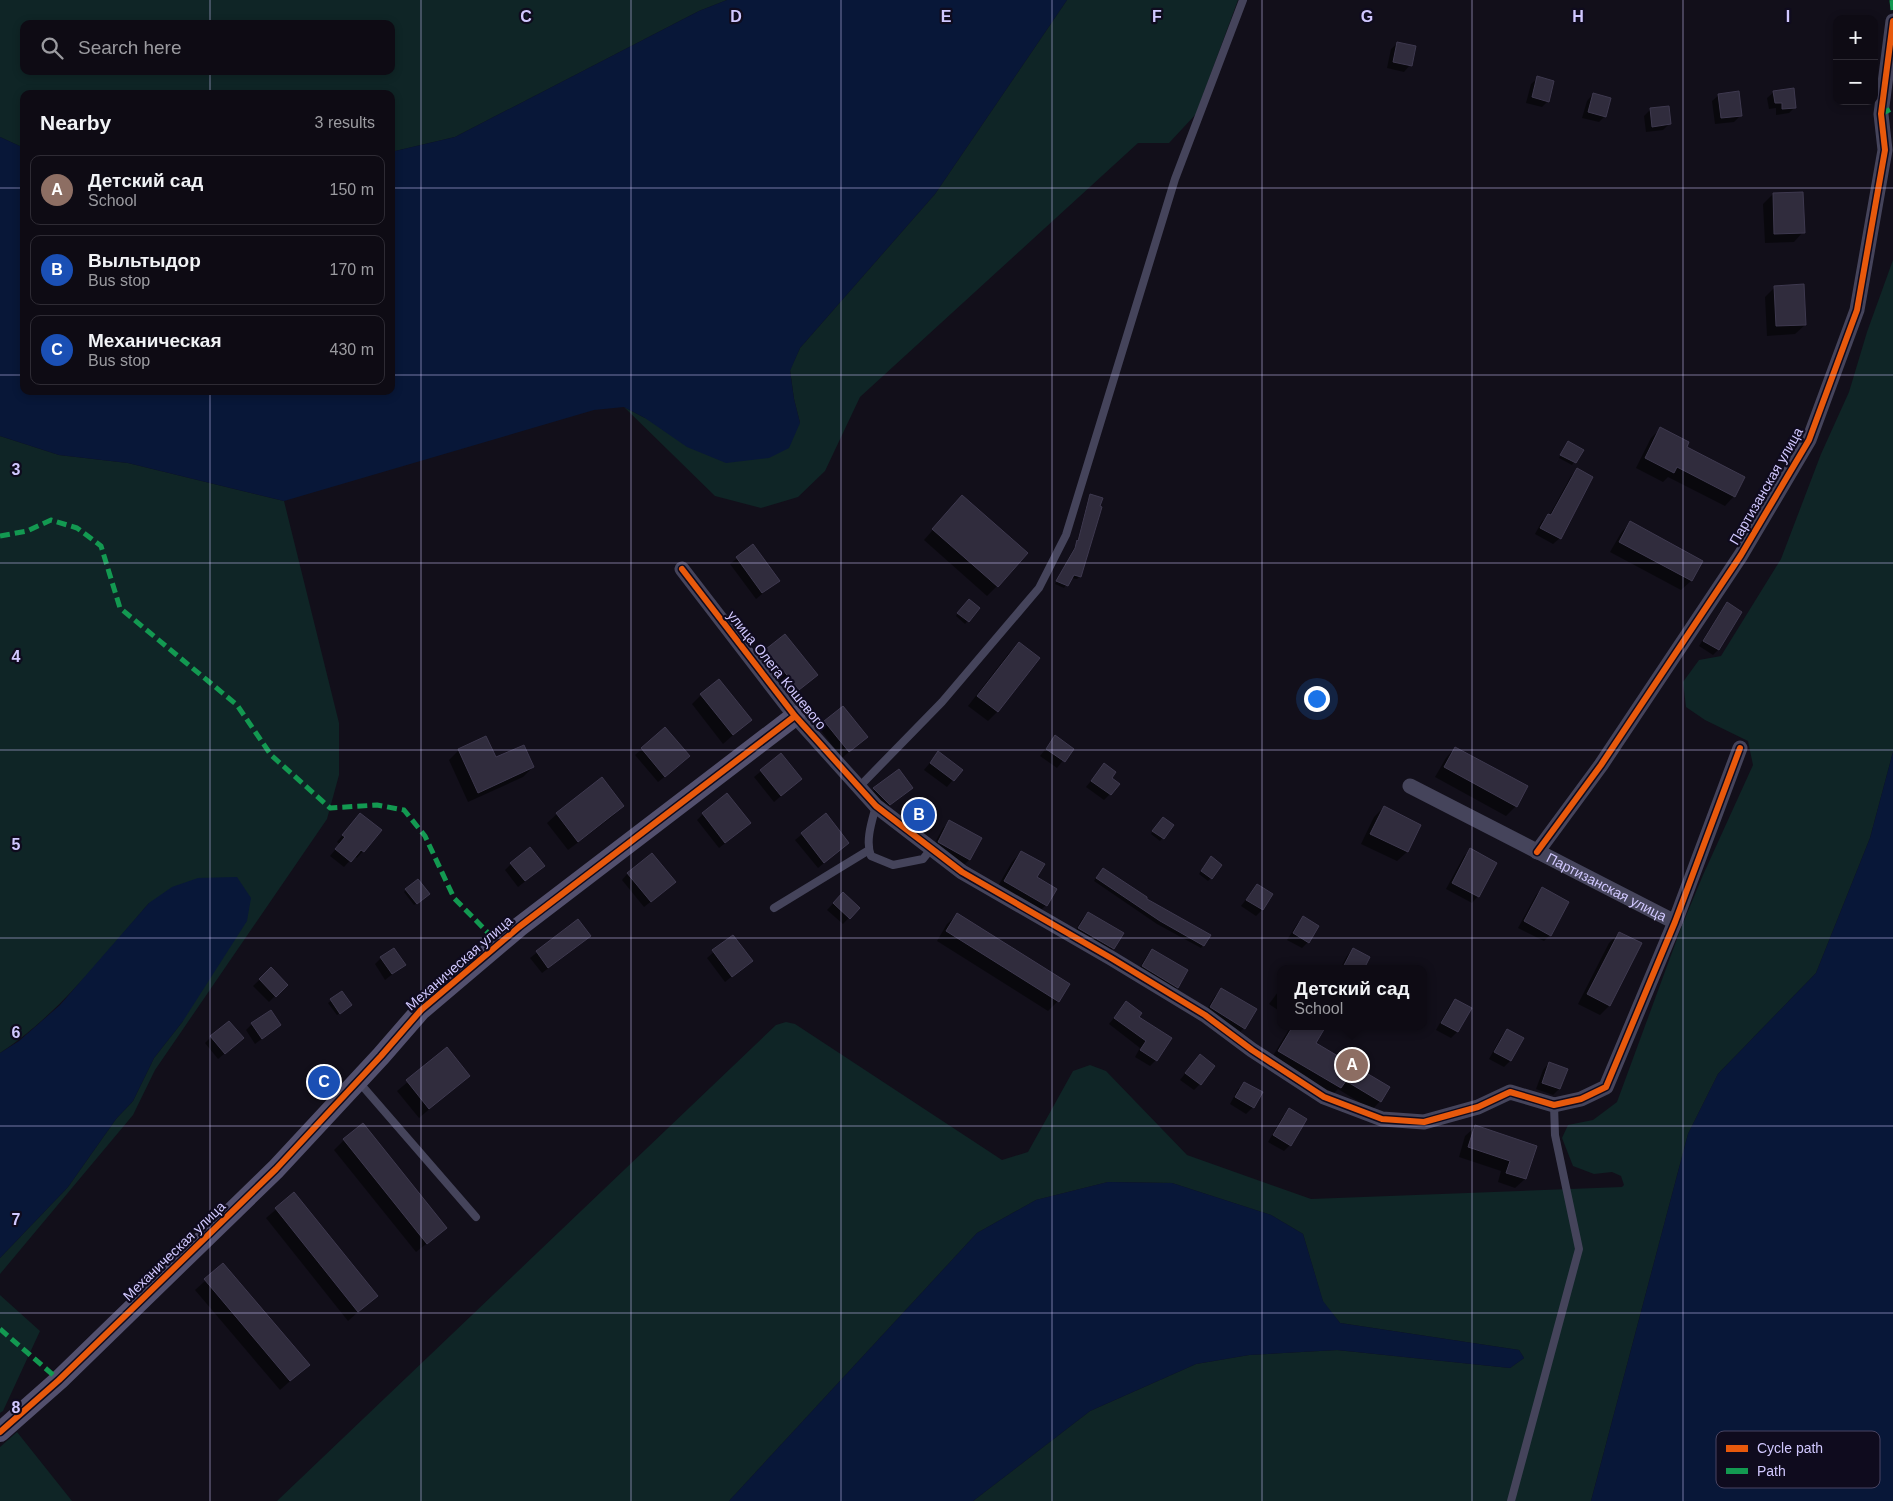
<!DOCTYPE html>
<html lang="en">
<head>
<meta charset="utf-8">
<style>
	:root { --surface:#0e0b14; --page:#1c1922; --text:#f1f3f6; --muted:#9b9ba0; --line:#2e2b34; --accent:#8e87af }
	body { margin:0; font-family:Arial,sans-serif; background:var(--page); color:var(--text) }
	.controls { position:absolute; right:15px; top:15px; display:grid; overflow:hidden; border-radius:10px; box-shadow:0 2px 8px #0003 }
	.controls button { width:45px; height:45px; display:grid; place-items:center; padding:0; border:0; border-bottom:1px solid var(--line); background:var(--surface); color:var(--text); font:25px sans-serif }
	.you { position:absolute; left:1316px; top:698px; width:18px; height:18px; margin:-12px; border:4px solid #fff; border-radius:50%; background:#1a73e8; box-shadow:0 0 0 8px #1a73e833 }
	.badge { display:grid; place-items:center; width:32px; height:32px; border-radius:50%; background:var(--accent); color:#fff; font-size:16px; font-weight:700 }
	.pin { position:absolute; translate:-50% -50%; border:2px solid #fff; box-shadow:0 1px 5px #0006 }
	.popup { position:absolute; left:1277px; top:965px; width:150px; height:65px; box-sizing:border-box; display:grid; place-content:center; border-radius:10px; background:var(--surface); filter:drop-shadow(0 1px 4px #0005); font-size:16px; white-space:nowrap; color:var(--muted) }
	.popup b { font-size:19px; color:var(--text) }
	.popup::after { content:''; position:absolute; left:50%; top:100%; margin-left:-10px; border:10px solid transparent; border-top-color:var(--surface) }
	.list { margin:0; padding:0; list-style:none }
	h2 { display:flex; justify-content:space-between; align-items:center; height:65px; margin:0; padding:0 20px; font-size:21px }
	h2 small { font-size:16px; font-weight:400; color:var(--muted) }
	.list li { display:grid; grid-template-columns:32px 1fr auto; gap:15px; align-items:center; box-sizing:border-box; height:70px; margin:0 10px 10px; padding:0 10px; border:1px solid var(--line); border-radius:10px }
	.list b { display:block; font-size:19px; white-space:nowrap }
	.list p { margin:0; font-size:16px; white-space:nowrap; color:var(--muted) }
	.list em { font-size:16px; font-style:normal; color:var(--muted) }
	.icon { flex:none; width:28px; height:28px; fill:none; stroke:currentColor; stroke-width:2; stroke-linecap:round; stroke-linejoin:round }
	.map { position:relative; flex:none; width:1893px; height:1501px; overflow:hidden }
	.search { position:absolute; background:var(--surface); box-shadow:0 2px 8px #0003; left:20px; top:20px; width:375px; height:55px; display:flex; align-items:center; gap:12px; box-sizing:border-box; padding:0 18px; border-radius:10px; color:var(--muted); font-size:19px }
	.panel { position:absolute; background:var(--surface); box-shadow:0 2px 8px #0003; left:20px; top:90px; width:375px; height:305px; border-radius:10px }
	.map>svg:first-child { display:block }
</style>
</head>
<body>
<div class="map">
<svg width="1893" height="1501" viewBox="0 0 1893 1501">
	<rect width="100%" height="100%" fill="#120f1a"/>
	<path fill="#0f2526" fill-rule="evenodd" d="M0,0H727L699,11L455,137L391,152V94H24V148L0,137ZM24,24H391V71H24Z
		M1067,0H1238L1196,114L1169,143H1138L860,397L825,471L798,497L761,508L715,496L624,407L645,418L800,423L794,399L790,370L800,348L935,194Z
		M1893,260V752L1870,838L1816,973L1718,1074L1688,1134L1591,1501H973L1090,1411L1196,1364L1249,1355L1337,1350L1510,1368L1524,1358L1519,1350L1340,1323L1323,1302L1303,1234L1271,1215L1172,1183L1108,1182L1036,1200L977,1233L729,1501H277L776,1025L786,1022L795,1024L1002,1160L1028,1152L1073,1071L1090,1065L1106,1071L1187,1155L1311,1199L1622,1187L1624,1185L1621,1176L1612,1172L1594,1174L1573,1166L1562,1138L1568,1125L1593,1120L1617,1102L1681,928L1703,875L1753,765L1748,741L1705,720L1686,707L1683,682L1699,660L1721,656L1781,559L1821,454L1849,392L1867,332Z
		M0,436L59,455L128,463L284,501L339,723V775L327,819L155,1070L133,1115L0,1274V1258L68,1187L116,1119L133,1101L154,1058L183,1021L149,903C103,956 59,1014 0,1053Z
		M0,1295L40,1331L3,1411L0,1413Z
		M17,1432L72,1501H0V1447Z"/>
	<path fill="#081738" d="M727,0H1067L935,194L800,348L790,371L794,399L800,423L789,448L769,458L726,463L687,447L645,418L624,407L594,410L284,501L128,463L59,455L0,436V137L24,148V391H391V152L455,137L699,11Z
		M1893,752V1501H1591L1688,1134L1718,1074L1816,973L1870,838Z
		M237,877L251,898L247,921L183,1021L154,1058L133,1101L116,1119L68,1187L0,1258V1053L19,1041L60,1005L149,903L172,887L198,878Z
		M1108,1182L1172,1183L1271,1215L1303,1234L1323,1301L1340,1323L1519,1350L1524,1358L1510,1368L1337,1350L1249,1355L1196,1364L1090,1411L973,1501H729L977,1233L1036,1200Z"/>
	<path fill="#0007" d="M1398,43L1410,65L1404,72L1387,68L1391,49Z
		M1538,78L1548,101L1542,107L1526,103L1531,84Z
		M1774,92L1795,107L1789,113L1776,115V108L1769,109L1767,98Z
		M1593,94L1605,116L1599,122L1582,118L1587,101Z
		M1719,95L1740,116L1734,122L1715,124L1712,101Z
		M1650,110L1669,124L1663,130L1646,132L1644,116Z
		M1773,194L1803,232L1794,242L1765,243L1763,204Z
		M1775,287L1805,325L1795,334L1767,336L1765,297Z
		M1660,429L1685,448L1734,496L1725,506L1668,477L1663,482L1636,468L1651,438Z
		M1566,446L1582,450L1572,465L1559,458Z
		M1577,470L1560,538L1553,544L1535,534L1542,521L1549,516L1571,476Z
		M1091,496L1080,576L1077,579L1071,578L1064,588L1055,584L1077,542L1088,499Z
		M953,507L997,586L987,596L924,540Z
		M1630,523L1701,561L1691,581L1681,590L1610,552L1621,533Z
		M753,546L778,581L756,599L730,564Z
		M966,603L979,608L965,624L956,616Z
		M1727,604L1741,612L1718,650L1713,655L1699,646L1722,609Z
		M1019,643L998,711L988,721L968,706L1009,653Z
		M767,650L816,675L788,699L757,660Z
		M701,695L750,720L723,744L692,704Z
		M843,708L866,737L842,758L819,728Z
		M1055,737L1072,749L1057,768L1040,756Z
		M1455,748L1516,806L1506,816L1435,777L1446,758Z
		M642,749L682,763L658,782L635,755Z
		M459,750L496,759L533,767L523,777L468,802L449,760Z
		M938,753L961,770L947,787L924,770Z
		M781,755L794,785L774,802L754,777Z
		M1104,765L1110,778V794L1104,800L1086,787Z
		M898,771L905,794L883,810L868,795Z
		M622,806L613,816L568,850L547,823L557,814Z
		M1384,807L1420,825L1407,852L1397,861L1361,844L1374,817Z
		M703,814L743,829L719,848L697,820Z
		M826,815L848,843L818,868L795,840Z
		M354,821L380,830L363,851L357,858L354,856L344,867L330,856L340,844L337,842Z
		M1161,821L1173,826L1160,841L1151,834Z
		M950,822L980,838L969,860L963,866L932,848L943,828Z
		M1470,850L1478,896L1472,903L1446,889L1464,856Z
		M1021,852L1036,878L1046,905L1036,915L995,891L1012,862Z
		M1208,861L1211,878L1208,881L1199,874Z
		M511,864L537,872L518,887L505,870Z
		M1100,872L1145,899L1203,945L1201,948L1157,924L1094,881Z
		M628,873L668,888L644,907L622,880Z
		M1257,885L1262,910L1256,916L1241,906Z
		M1542,889L1550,935L1544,941L1518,928L1536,895Z
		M406,890L426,896L414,905L404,892Z
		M843,893L858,908L843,924L827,910Z
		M1088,913L1113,948L1107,954L1073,935L1082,919Z
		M957,915L1068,985L1058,1001L1048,1011L937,941L947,924Z
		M1303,917L1308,942L1302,948L1287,940L1297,924Z
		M578,920L583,942L542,973L530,958Z
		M1619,933L1609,1006L1600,1015L1578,1004L1609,943Z
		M732,936L751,961L725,982L707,958Z
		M1353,949L1362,969H1340L1347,956Z
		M1152,950L1177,987L1171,993L1137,972L1146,957Z
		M381,958L404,965L385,980L375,964Z
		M271,969L286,985L269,1002L253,986Z
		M1281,988V1012L1269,1004Z
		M1221,990L1244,1028L1238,1034L1204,1014L1215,996Z
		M342,993L348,1008L337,1015L328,1003Z
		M1455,1000L1470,1009L1457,1032L1451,1038L1436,1030L1449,1007Z
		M1126,1003L1137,1017L1170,1038L1156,1060L1150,1066L1135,1057L1140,1048L1109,1024Z
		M252,1024L280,1025L255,1044L246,1030Z
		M1291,1026H1325L1314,1043L1380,1101L1372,1110L1338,1089L1332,1095L1271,1059Z
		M1507,1030L1522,1039L1510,1061L1504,1067L1489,1059L1501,1037Z
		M211,1037L236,1044L218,1059L205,1043Z
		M447,1049L468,1076L419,1118L397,1091Z
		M1200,1055V1084L1194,1090L1180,1080Z
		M1549,1063L1566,1070L1559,1089L1553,1095L1536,1089L1543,1070Z
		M1245,1083L1261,1093L1253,1107L1246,1114L1230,1104L1238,1089Z
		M1289,1110L1290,1145L1284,1151L1268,1142L1283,1116Z
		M1475,1127L1536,1147L1525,1179L1515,1188L1498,1182L1501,1171L1459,1157L1465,1136Z
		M344,1140L435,1237L416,1252L334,1150Z
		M294,1194L376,1296L348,1321L266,1218Z
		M223,1265L298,1374L280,1390L195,1290Z"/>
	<path fill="#302c3d" stroke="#3e394f" d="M1397,42L1416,46L1412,66L1393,62Z
		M1537,76L1554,81L1549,102L1532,97Z
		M1794,88L1796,108L1782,109V103H1775L1773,91Z
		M1739,91L1742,116L1721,118L1718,94Z
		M1593,93L1611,98L1606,117L1588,112Z
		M1669,106L1671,124L1652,127L1650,108Z
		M1803,192L1805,233L1774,234L1773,193Z
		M1804,284L1806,325L1776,326L1774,286Z
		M1660,427L1689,442L1687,447L1745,477L1735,497L1677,467L1674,473L1645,458Z
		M1568,441L1584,450L1576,463L1560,455Z
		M1577,468L1593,477L1561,539L1540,528L1548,514L1551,515Z
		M1090,494L1103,498L1100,506L1102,507L1081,577L1074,575L1068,586L1056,581L1075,548L1077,540L1078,541Z
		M962,495L1028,553L998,587L932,529Z
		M1630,521L1703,561L1692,581L1619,542Z
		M753,544L780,581L762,593L736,557Z
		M969,599L980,608L969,622L957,613Z
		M1727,602L1742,612L1719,650L1703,641Z
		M785,634L818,675L799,690L766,649Z
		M1019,642L1040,658L998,712L977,696Z
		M719,679L752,720L733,735L700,694Z
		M843,706L868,737L849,752L824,721Z
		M665,727L690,756L665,777L641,748Z
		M1055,735L1074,749L1065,762L1046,749Z
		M486,736L496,757L524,745L534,767L478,793L458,749Z
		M1455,747L1528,786L1517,807L1444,767Z
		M938,751L963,770L954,781L930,763Z
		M781,753L802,779L781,796L760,770Z
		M1104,763L1116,772L1112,778L1120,784L1111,795L1091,781Z
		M899,769L913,788L890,805L873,788Z
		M602,777L624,806L578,842L556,813Z
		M727,793L751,823L725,843L702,813Z
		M1384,806L1421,825L1408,852L1370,834Z
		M360,813L382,830L364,852L361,850L351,862L335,849L345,837L342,835Z
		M826,813L849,843L824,863L801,833Z
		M1163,817L1174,825L1164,839L1152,831Z
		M949,820L982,838L970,860L938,842Z
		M530,847L545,866L525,881L510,863Z
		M1470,848L1497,863L1479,897L1452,883Z
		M1021,851L1045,864L1037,877L1057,889L1047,906L1004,881Z
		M652,853L676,882L651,902L627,873Z
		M1211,856L1222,865L1212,879L1201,871Z
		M1103,868L1147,897V899L1211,935L1204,946L1160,921L1096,878Z
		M418,879L430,894L417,904L405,889Z
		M1257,884L1273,894L1263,910L1246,900Z
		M1542,887L1569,902L1551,936L1524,921Z
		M843,892L860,908L850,919L833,903Z
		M1088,912L1124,933L1114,949L1078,928Z
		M957,913L1070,984L1059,1002L946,931Z
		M1303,916L1319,926L1309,943L1293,933Z
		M578,919L591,936L548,968L536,951Z
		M1619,932L1642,943L1610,1006L1587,994Z
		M733,935L753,961L732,977L712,950Z
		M394,948L406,965L392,974L380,957Z
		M1353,948L1370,957L1364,969H1342Z
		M1152,949L1188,970L1178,988L1142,966Z
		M271,967L288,985L276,997L259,979Z
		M1221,988L1257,1009L1245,1029L1210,1007Z
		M342,991L352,1005L340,1014L330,999Z
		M1455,999L1472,1008L1458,1032L1441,1023Z
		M1126,1001L1142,1013L1139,1017L1172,1038L1157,1061L1140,1050L1146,1041L1114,1018Z
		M271,1010L281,1025L262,1039L251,1023Z
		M229,1021L244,1038L225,1054L210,1036Z
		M1293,1026H1326L1316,1043L1390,1087L1381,1102L1346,1081L1341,1088L1278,1051Z
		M1507,1029L1524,1038L1511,1061L1494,1052Z
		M447,1047L470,1076L429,1109L406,1080Z
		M1200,1054L1215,1066L1201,1085L1185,1073Z
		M1549,1062L1568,1069L1560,1089L1542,1083Z
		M1244,1082L1263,1092L1254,1108L1235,1097Z
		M1289,1108L1307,1119L1291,1146L1273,1135Z
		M363,1123L447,1228L427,1244L343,1139Z
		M1475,1125L1537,1146L1526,1179L1506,1173L1510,1161L1468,1147Z
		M294,1192L378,1296L358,1312L275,1208Z
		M223,1263L310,1365L290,1381L204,1279Z"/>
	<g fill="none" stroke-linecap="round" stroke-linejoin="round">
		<path stroke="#45445b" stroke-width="8" d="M860,786L942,702L1039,588L1066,535L1175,179L1243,0
			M876,806C872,821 865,841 871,856L893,865L923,859L931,849
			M774,908L869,850
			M358,1081L476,1217
			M1511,1501L1579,1249L1555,1135L1554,1105"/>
		<g stroke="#45445b" stroke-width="15">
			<path d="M682,569L795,716L876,806L962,872L1111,958L1205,1015L1252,1050L1324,1097L1382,1119L1424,1122L1478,1107L1510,1092L1554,1105L1581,1099L1606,1087L1675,922L1740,748"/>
			<path id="s1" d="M1410,786L1675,922"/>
			<path d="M1537,852L1601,765L1741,555L1809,440L1857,310L1885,150L1881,114L1893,21"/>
		</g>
		<path stroke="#53506e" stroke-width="20" d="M0,1432L59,1380L276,1169L381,1056L421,1010L519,927L795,716"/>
		<path stroke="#139951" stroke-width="5" stroke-dasharray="10 5" stroke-linecap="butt" d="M1892,0L1893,10
			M1881,114L1893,108
			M0,536L27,531L51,520L77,528L101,546L120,608L237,705L271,755L330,808L377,805L404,810L425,836L454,898L497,942
			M0,1329L59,1380"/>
		<defs>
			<path id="cycleway" d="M682,569L795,716L876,806L962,872L1111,958L1205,1015L1252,1050L1324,1097L1382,1119L1424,1122L1478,1107L1510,1092L1554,1105L1581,1099L1606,1087L1675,922L1740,748
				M1537,852L1601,765L1741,555L1809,440L1857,310L1885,150L1881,114L1893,21
				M0,1432L59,1380L276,1169L381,1056L421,1010L519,927L795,716"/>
		</defs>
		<use href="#cycleway" stroke="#0f0b1e" stroke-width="9"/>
		<use href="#cycleway" stroke="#e8590c" stroke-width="6"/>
	</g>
	<path fill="none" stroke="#d1c8ff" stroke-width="1" stroke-opacity="0.55" d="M210,0V24M421,0V1501M631,0V1501M841,0V1501M1052,0V1501M1262,0V1501M1472,0V1501M1683,0V1501M210,71V94M0,188H24M391,188H1893M0,375H24M391,375H1893M210,391V1501M0,563H1893M0,750H1893M0,938H1893M0,1126H1893M0,1313H1893"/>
	<g text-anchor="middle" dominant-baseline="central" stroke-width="4.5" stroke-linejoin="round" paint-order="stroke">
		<g font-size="14" fill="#d1c8ff" stroke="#0f0b1e">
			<text transform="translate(1766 486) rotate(-60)">Партизанская улица</text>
			<text transform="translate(777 670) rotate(51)">улица Олега Кошевого</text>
			<text stroke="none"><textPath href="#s1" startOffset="221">Партизанская улица</textPath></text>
			<text transform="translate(459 963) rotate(-41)">Механическая улица</text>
			<text transform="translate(174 1251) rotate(-44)">Механическая улица</text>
		</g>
	</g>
	<rect x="1716" y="1431" width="164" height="57" rx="8" fill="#0f0b1e" stroke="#494462" stroke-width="1"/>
	<rect x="1726" y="1445" width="22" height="7" fill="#e8590c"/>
	<rect x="1726" y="1468" width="22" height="6" fill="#139951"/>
	<g font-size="14" fill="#d1c8ff">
		<text x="1757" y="1453">Cycle path</text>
		<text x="1757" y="1476">Path</text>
	</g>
	<g font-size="16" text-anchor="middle" font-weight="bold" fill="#d1c8ff" stroke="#0f0b1e" stroke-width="4.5" stroke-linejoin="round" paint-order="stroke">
		<text x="526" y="22">C</text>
		<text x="736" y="22">D</text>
		<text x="946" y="22">E</text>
		<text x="1157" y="22">F</text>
		<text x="1367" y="22">G</text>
		<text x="1578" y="22">H</text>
		<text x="1788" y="22">I</text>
		<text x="16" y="475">3</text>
		<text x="16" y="662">4</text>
		<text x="16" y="850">5</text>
		<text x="16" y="1038">6</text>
		<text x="16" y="1225">7</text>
		<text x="16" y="1413">8</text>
	</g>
</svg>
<div class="controls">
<button>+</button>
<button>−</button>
</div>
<div class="you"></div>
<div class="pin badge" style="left:1352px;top:1065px;background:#8d6e63">A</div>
<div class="popup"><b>Детский сад</b>School</div>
<div class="pin badge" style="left:919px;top:815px;background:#1a4fb4">B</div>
<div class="pin badge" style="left:324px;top:1082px;background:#1a4fb4">C</div>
<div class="search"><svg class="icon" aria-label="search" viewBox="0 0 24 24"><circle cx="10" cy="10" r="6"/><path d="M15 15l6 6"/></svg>Search here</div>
<section class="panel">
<h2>Nearby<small>3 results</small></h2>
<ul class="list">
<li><span class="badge" style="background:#8d6e63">A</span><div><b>Детский сад</b><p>School</p></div><em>150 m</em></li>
<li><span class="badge" style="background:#1a4fb4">B</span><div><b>Выльтыдор</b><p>Bus stop</p></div><em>170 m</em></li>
<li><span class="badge" style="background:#1a4fb4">C</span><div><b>Механическая</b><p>Bus stop</p></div><em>430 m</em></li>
</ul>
</section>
</div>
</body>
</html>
